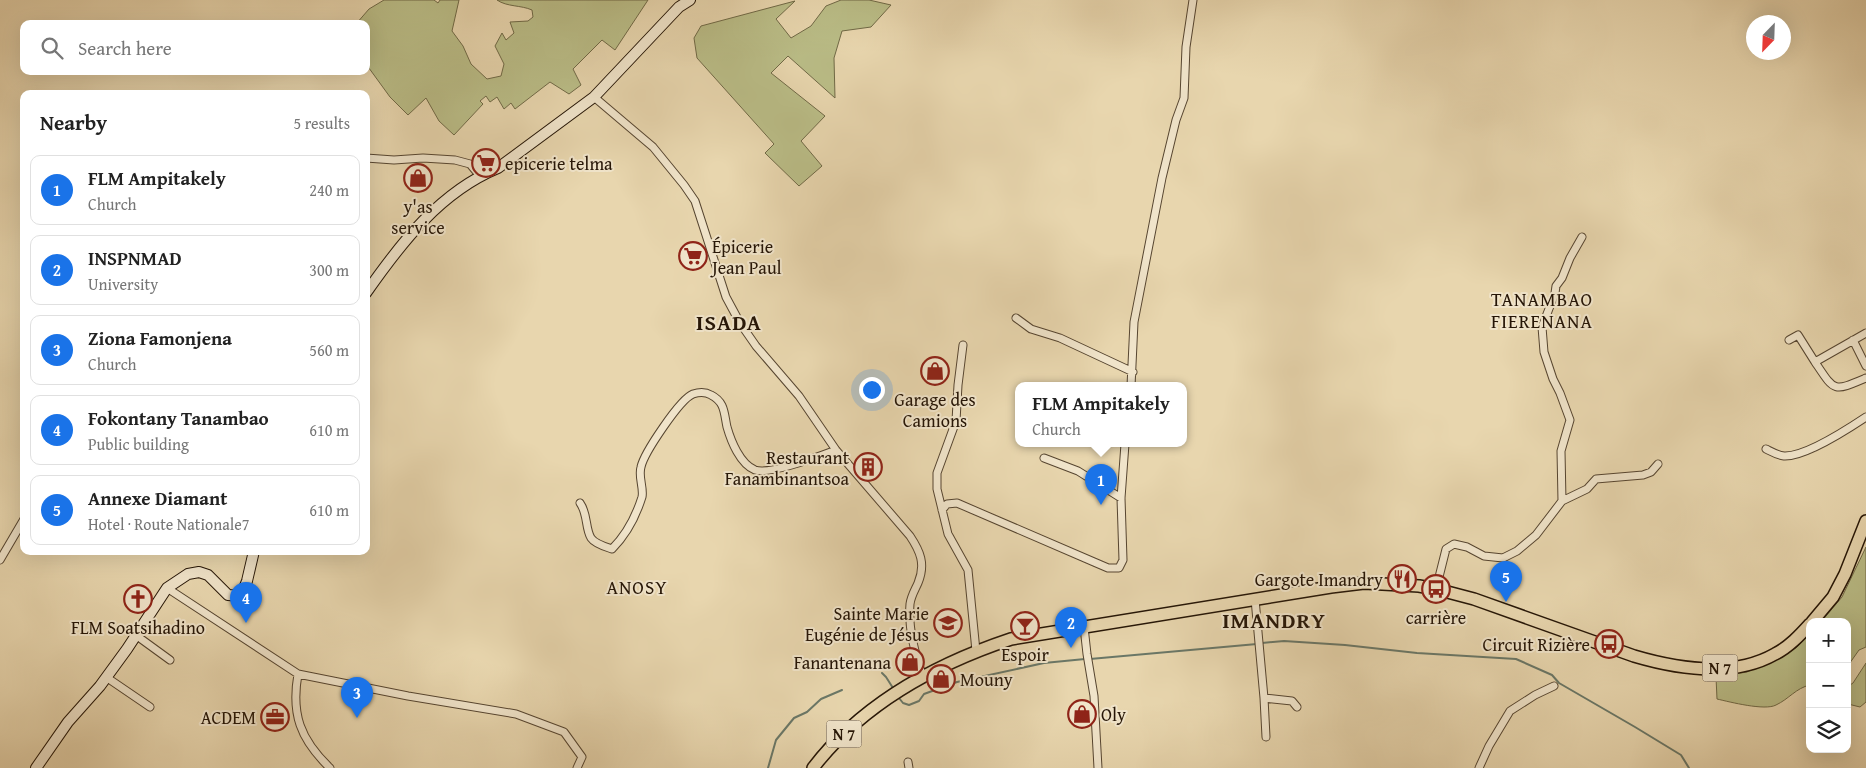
<!DOCTYPE html>
<html lang="en">
<head>
<meta charset="utf-8">
<style>
	:root { --surface:#fff; --page:#f2f2f2; --text:#222; --muted:#767676; --line:#e0e0e0; --accent:#1a73e8 }
	body { margin:0; font-family:"Gentium Book Plus",serif; background:var(--page); color:var(--text) }
	.controls { position:absolute; right:15px; bottom:15px; display:grid; overflow:hidden; border-radius:10px; box-shadow:0 5px 20px #0002 }
	.controls button { width:45px; height:45px; display:grid; place-items:center; padding:0; border:0; border-bottom:1px solid var(--line); background:var(--surface); color:var(--text); font:25px sans-serif }
	.compass { position:absolute; left:1746px; top:15px; width:45px; height:45px; border-radius:50%; background:var(--surface); box-shadow:0 5px 20px #0002; rotate:203deg }
	.you { position:absolute; left:871px; top:389px; width:18px; height:18px; margin:-12px; border:4px solid #fff; border-radius:50%; background:#1a73e8; box-shadow:0 0 0 8px #1a73e833 }
	.badge { display:grid; place-items:center; width:32px; height:32px; border-radius:50%; background:var(--accent); color:#fff; font-size:16px; font-weight:700 }
	.pin { position:absolute; translate:-50% -41px; filter:drop-shadow(0 1px 2px #0008) }
	.pin::after { content:''; position:absolute; top:26px; width:18px; height:15px; background:inherit; clip-path:polygon(0 0,100% 0,50% 100%) }
	.popup { position:absolute; left:1015px; top:382px; width:172px; height:65px; box-sizing:border-box; display:grid; place-content:center; border-radius:10px; background:var(--surface); filter:drop-shadow(0 1px 4px #0005); font-size:16px; white-space:nowrap; color:var(--muted) }
	.popup b { font-size:19px; color:var(--text) }
	.popup::after { content:''; position:absolute; left:50%; top:100%; margin-left:-10px; border:10px solid transparent; border-top-color:var(--surface) }
	.list { margin:0; padding:0; list-style:none }
	h2 { display:flex; justify-content:space-between; align-items:center; height:65px; margin:0; padding:0 20px; font-size:21px }
	h2 small { font-size:16px; font-weight:400; color:var(--muted) }
	.list li { display:grid; grid-template-columns:32px 1fr auto; gap:15px; align-items:center; box-sizing:border-box; height:70px; margin:0 10px 10px; padding:0 10px; border:1px solid var(--line); border-radius:10px }
	.list b { display:block; font-size:19px; white-space:nowrap }
	.list p { margin:0; font-size:16px; white-space:nowrap; color:var(--muted) }
	.list em { font-size:16px; font-style:normal; color:var(--muted) }
	.icon { flex:none; width:28px; height:28px; fill:none; stroke:currentColor; stroke-width:2; stroke-linecap:round; stroke-linejoin:round }
	.map { position:relative; flex:none; width:1866px; height:768px; overflow:hidden }
	.search { position:absolute; background:var(--surface); box-shadow:0 5px 20px #0002; left:20px; top:20px; width:350px; height:55px; display:flex; align-items:center; gap:12px; box-sizing:border-box; padding:0 18px; border-radius:10px; color:var(--muted); font-size:19px }
	.panel { position:absolute; background:var(--surface); box-shadow:0 5px 20px #0002; left:20px; top:90px; width:350px; height:465px; border-radius:10px }
	.map>svg:first-child { display:block }
</style>
</head>
<body>
<div class="map">
<svg width="1866" height="768" viewBox="0 0 1866 768">
	<rect width="100%" height="100%" fill="#e8d6ae"/>
	<filter id="stains"><feTurbulence type="fractalNoise" baseFrequency=".004" numOctaves="4"/><feColorMatrix values="0 0 0 0 .2 0 0 0 0 .09 0 0 0 0 .02 0 0 0 .5 -.17"/></filter>
	<radialGradient id="worn" r=".72"><stop offset=".6" stop-color="#630" stop-opacity="0"/><stop offset="1" stop-color="#630" stop-opacity=".3"/></radialGradient>
	<path fill="#babd87" stroke="#706946" d="M384,0H434L438,3L440,0H459L452,31L463,46L471,64L487,79L501,76L504,64L495,46L502,33L506,40L514,33L510,22L528,21L533,17L532,10C521,5 507,7 497,0H648L615,50L602,40L573,69L581,85L569,94L550,82L515,109L511,103L504,109L497,97L490,102L486,96L480,101L483,104L454,135L439,121L426,98L408,115L390,97L366,64V24H356L369,9Z
		M841,0H869L891,5L871,27L842,31L834,58L835,98L788,56L771,73L825,116L801,141L822,166L799,186L765,153L774,144L697,58L694,38L701,26L795,1L776,19L791,38L811,26L826,6Z
		M1866,547V647L1859,650L1847,667V622H1821L1842,597Z
		M1810,634V685C1796,688 1789,699 1776,705C1765,711 1730,702 1717,699L1716,677L1747,672L1796,648Z
		M1866,663V702L1860,707L1848,704L1847,687L1853,683Z"/>
	<g fill="none" stroke-linecap="round" stroke-linejoin="round">
		<path stroke="#6a7767" stroke-width="2" d="M1262,643L1284,641L1345,645L1417,653L1516,659L1552,675L1559,683L1635,727L1681,755L1689,768
			M1090,659L1257,644
			M882,673L886,677L893,688
			M899,698L903,703L909,705L919,701L924,694L957,682L1044,663L1085,659
			M768,768L776,740L794,718L807,712L821,699L842,690"/>
		<defs>
			<path id="street" d="M594,97L653,147L684,185L695,201L726,297L740,323L756,346L799,396L836,450L910,536C920,551 926,564 918,583C915,590 911,596 910,604C908,627 915,656 923,677
				M366,158L394,160L423,158L455,160L470,164L480,176
				M1016,318L1031,329L1060,338L1133,372
				M1866,333L1815,362C1835,392 1833,392 1866,378
				M1789,340L1798,335L1815,362
				M1853,340L1866,366
				M963,345L958,385L956,421L937,473V489L948,534L968,570L976,651
				M1131,386L1134,322L1162,178L1176,120L1184,98L1186,47L1193,0
				M1766,449C1772,452 1777,455 1784,456C1805,457 1848,429 1866,417
				M1044,458L1078,471L1121,498
				M1562,501L1587,489L1596,479L1643,475L1651,472L1658,464
				M580,503C588,514 585,528 591,538C595,544 606,547 612,549C626,535 636,516 642,497C644,488 638,477 641,467C644,453 680,399 693,394C699,392 706,392 711,395C725,402 724,413 727,427C731,441 740,464 755,470C770,475 820,456 836,450
				M942,510L947,504L957,503L1094,562L1108,568H1119L1123,560L1121,498L1125,444
				M0,560L24,519
				M167,588L298,674L408,696L516,714L564,732L582,757L577,768
				M1436,589L1446,549L1454,544L1467,547L1484,556L1503,558L1517,551L1536,535L1562,501L1561,451L1570,420L1560,393L1553,379L1544,352L1542,327L1555,293L1556,286L1562,278L1570,258L1582,237
				M1255,599L1264,698L1266,737
				M1084,627L1087,654L1094,696L1098,768
				M137,636L170,660
				M298,674C291,714 300,739 330,768
				M106,677L150,707
				M1264,698L1292,701L1297,707
				M908,762L909,768
				M1479,768L1489,746L1510,711L1535,695L1554,686"/>
			<path id="secondary" d="M366,293C401,243 440,192 498,168L594,97L679,7L690,0
				M36,768L68,722L100,686L127,649L167,588L188,574L199,572L208,575L228,595L241,596L247,581L254,551"/>
			<path id="primary" d="M1812,622L1833,597L1845,574L1866,521
				M813,768C862,704 936,664 1011,639L1331,587L1364,583L1419,586L1436,589L1474,599L1634,656C1678,669 1733,678 1775,654C1789,647 1800,635 1810,624"/>
		</defs>
		<use href="#street" stroke="#564530" stroke-width="9"/>
		<use href="#secondary" stroke="#251506" stroke-width="12"/>
		<use href="#primary" stroke="#251506" stroke-width="14"/>
		<use href="#street" stroke="#f0e4ca" stroke-width="7"/>
		<use href="#secondary" stroke="#f0e4ca" stroke-width="10"/>
		<use href="#primary" stroke="#e8d6ae" stroke-width="11"/>
	</g>
	<defs>
		<symbol id="supermarket-ring" viewBox="-11 -11 22 22"><circle r="9.5" fill="#f0e4ca" stroke="#8f2418" stroke-width="1.5"/><path d="M-6-5.5h2.5l.6 2H6L4.5 2H-2.5L-4.4-4H-6ZM-1.5 3.2a1.3 1.3 0 1 0 .1 0ZM3 3.2a1.3 1.3 0 1 0 .1 0Z" fill="#8f2418"/></symbol>
		<symbol id="shop-ring" viewBox="-11 -11 22 22"><circle r="9.5" fill="#f0e4ca" stroke="#8f2418" stroke-width="1.5"/><path d="M-5-2.5h2.3a2.7 3.5 0 0 1 5.4 0H5L5.5 6h-11ZM-1.5-2.5h3a1.5 2.3 0 0 0-3 0Z" fill="#8f2418"/></symbol>
		<symbol id="building-ring" viewBox="-11 -11 22 22"><circle r="9.5" fill="#f0e4ca" stroke="#8f2418" stroke-width="1.5"/><path d="M-4-6H4V6H1V3H-1V6H-4ZM-2.5-4.3h1.7v1.8h-1.7ZM.8-4.3h1.7v1.8H.8ZM-2.5-1h1.7V.8h-1.7ZM.8-1h1.7V.8H.8Z" fill="#8f2418"/></symbol>
		<symbol id="restaurant-ring" viewBox="-11 -11 22 22"><circle r="9.5" fill="#f0e4ca" stroke="#8f2418" stroke-width="1.5"/><path d="M-5-6h1v4h1v-4h1v4h1v-4h1v5L-1.5 .5V6h-2V.5L-5-1ZM5-6V6H3V1.5H1.5Q1.5-4 5-6Z" fill="#8f2418"/></symbol>
		<symbol id="bus-ring" viewBox="-11 -11 22 22"><circle r="9.5" fill="#f0e4ca" stroke="#8f2418" stroke-width="1.5"/><path d="M-5-6H5V4H4V6H2V4H-2V6H-4V4H-5ZM-3.5-4V0h7V-4ZM-3.5 1.2v1.5H-2V1.2ZM2 1.2v1.5H3.5V1.2Z" fill="#8f2418"/></symbol>
		<symbol id="church-ring" viewBox="-11 -11 22 22"><circle r="9.5" fill="#f0e4ca" stroke="#8f2418" stroke-width="1.5"/><path d="M-1.2-6h2.4v3.5h3.3v2.4h-3.3V6h-2.4V-.1h-3.3v-2.4h3.3Z" fill="#8f2418"/></symbol>
		<symbol id="school-ring" viewBox="-11 -11 22 22"><circle r="9.5" fill="#f0e4ca" stroke="#8f2418" stroke-width="1.5"/><path d="M0-5L7-2L0 1L-7-2ZM-4 1L0 2.5L4 1V4Q0 6-4 4Z" fill="#8f2418"/></symbol>
		<symbol id="bar-ring" viewBox="-11 -11 22 22"><circle r="9.5" fill="#f0e4ca" stroke="#8f2418" stroke-width="1.5"/><path d="M-6-5H6L.8 .8V4.5H3.5V6h-7V4.5H-.8V.8Z" fill="#8f2418"/></symbol>
		<symbol id="office-ring" viewBox="-11 -11 22 22"><circle r="9.5" fill="#f0e4ca" stroke="#8f2418" stroke-width="1.5"/><path d="M-6-3h4V-5.5h4V-3h4V5H-6ZM-1-4.5V-3h2v-1.5ZM-6 0V1H6V0Z" fill="#8f2418"/></symbol>
	</defs>
	<g fill-rule="evenodd">
		<use href="#supermarket-ring" x="470" y="147" width="32" height="32"/>
		<use href="#shop-ring" x="402" y="162" width="32" height="32"/>
		<use href="#supermarket-ring" x="677" y="240" width="32" height="32"/>
		<use href="#shop-ring" x="919" y="355" width="32" height="32"/>
		<use href="#building-ring" x="852" y="451" width="32" height="32"/>
		<use href="#restaurant-ring" x="1386" y="563" width="32" height="32"/>
		<use href="#bus-ring" x="1420" y="573" width="32" height="32"/>
		<use href="#church-ring" x="122" y="583" width="32" height="32"/>
		<use href="#school-ring" x="932" y="607" width="32" height="32"/>
		<use href="#bar-ring" x="1009" y="610" width="32" height="32"/>
		<use href="#bus-ring" x="1593" y="628" width="32" height="32"/>
		<use href="#shop-ring" x="894" y="646" width="32" height="32"/>
		<use href="#shop-ring" x="925" y="663" width="32" height="32"/>
		<use href="#shop-ring" x="1066" y="698" width="32" height="32"/>
		<use href="#office-ring" x="259" y="701" width="32" height="32"/>
	</g>
	<g text-anchor="middle" dominant-baseline="central" stroke-width="4" stroke-linejoin="round" paint-order="stroke">
		<g fill="#f0e4ca" stroke="#625341" stroke-width="1">
			<rect x="1702.5" y="654.5" width="35" height="27" rx="4"/>
			<rect x="826.5" y="720.5" width="35" height="27" rx="4"/>
		</g>
		<g font-size="16" font-weight="bold" fill="#251506">
			<text x="1720" y="668">N 7</text>
			<text x="844" y="734">N 7</text>
		</g>
		<g font-size="18" fill="#251506" stroke="#f0e4ca" text-anchor="end">
			<text x="505" y="163" text-anchor="start">epicerie telma</text>
			<text x="418" y="206" text-anchor="middle">y'as<tspan x="418" dy="21">service</tspan></text>
			<text x="712" y="246" text-anchor="start">Épicerie<tspan x="712" dy="21">Jean Paul</tspan></text>
			<text x="935" y="399" text-anchor="middle">Garage des<tspan x="935" dy="21">Camions</tspan></text>
			<text x="849" y="457">Restaurant<tspan x="849" dy="21">Fanambinantsoa</tspan></text>
			<text x="1383" y="579">Gargote Imandry</text>
			<text x="929" y="613">Sainte Marie<tspan x="929" dy="21">Eugénie de Jésus</tspan></text>
			<text x="1436" y="617" text-anchor="middle">carrière</text>
			<text x="138" y="627" text-anchor="middle">FLM Soatsihadino</text>
			<text x="1590" y="644">Circuit Rizière</text>
			<text x="1025" y="654" text-anchor="middle">Espoir</text>
			<text x="891" y="662">Fanantenana</text>
			<text x="960" y="679" text-anchor="start">Mouny</text>
			<text x="1101" y="714" text-anchor="start">Oly</text>
			<text x="256" y="717">ACDEM</text>
		</g>
		<g font-size="19" letter-spacing="1" fill="#251506" stroke="#f0e4ca">
			<text x="1542" y="299">TANAMBAO<tspan x="1542" dy="22">FIERENANA</tspan></text>
			<text x="637" y="587">ANOSY</text>
		</g>
		<g font-size="22" font-weight="bold" letter-spacing="1" fill="#251506" stroke="#f0e4ca">
			<text x="729" y="322">ISADA</text>
			<text x="1274" y="620">IMANDRY</text>
		</g>
	</g>
	<rect width="100%" height="100%" filter="url(#stains)"/>
	<rect width="100%" height="100%" fill="url(#worn)"/>
</svg>
<div class="controls">
<button>+</button>
<button>−</button>
<button><svg class="icon" aria-label="layers" viewBox="0 0 24 24"><path d="M12 4l9 5-9 5-9-5zM3 14l9 5 9-5"/></svg></button>
</div>
<svg class="compass" viewBox="-18 -18 36 36"><path d="M0-13l5 13h-10z" fill="#e53935"/><path d="M0 13l5-13h-10z" fill="#767676"/></svg>
<div class="you"></div>
<div class="pin badge" style="left:1101px;top:505px">1</div>
<div class="popup"><b>FLM Ampitakely</b>Church</div>
<div class="pin badge" style="left:1071px;top:648px">2</div>
<div class="pin badge" style="left:357px;top:718px">3</div>
<div class="pin badge" style="left:246px;top:623px">4</div>
<div class="pin badge" style="left:1506px;top:602px">5</div>
<div class="search"><svg class="icon" aria-label="search" viewBox="0 0 24 24"><circle cx="10" cy="10" r="6"/><path d="M15 15l6 6"/></svg>Search here</div>
<section class="panel">
<h2>Nearby<small>5 results</small></h2>
<ul class="list">
<li><span class="badge">1</span><div><b>FLM Ampitakely</b><p>Church</p></div><em>240 m</em></li>
<li><span class="badge">2</span><div><b>INSPNMAD</b><p>University</p></div><em>300 m</em></li>
<li><span class="badge">3</span><div><b>Ziona Famonjena</b><p>Church</p></div><em>560 m</em></li>
<li><span class="badge">4</span><div><b>Fokontany Tanambao</b><p>Public building</p></div><em>610 m</em></li>
<li><span class="badge">5</span><div><b>Annexe Diamant</b><p>Hotel · Route Nationale7</p></div><em>610 m</em></li>
</ul>
</section>
</div>
</body>
</html>
